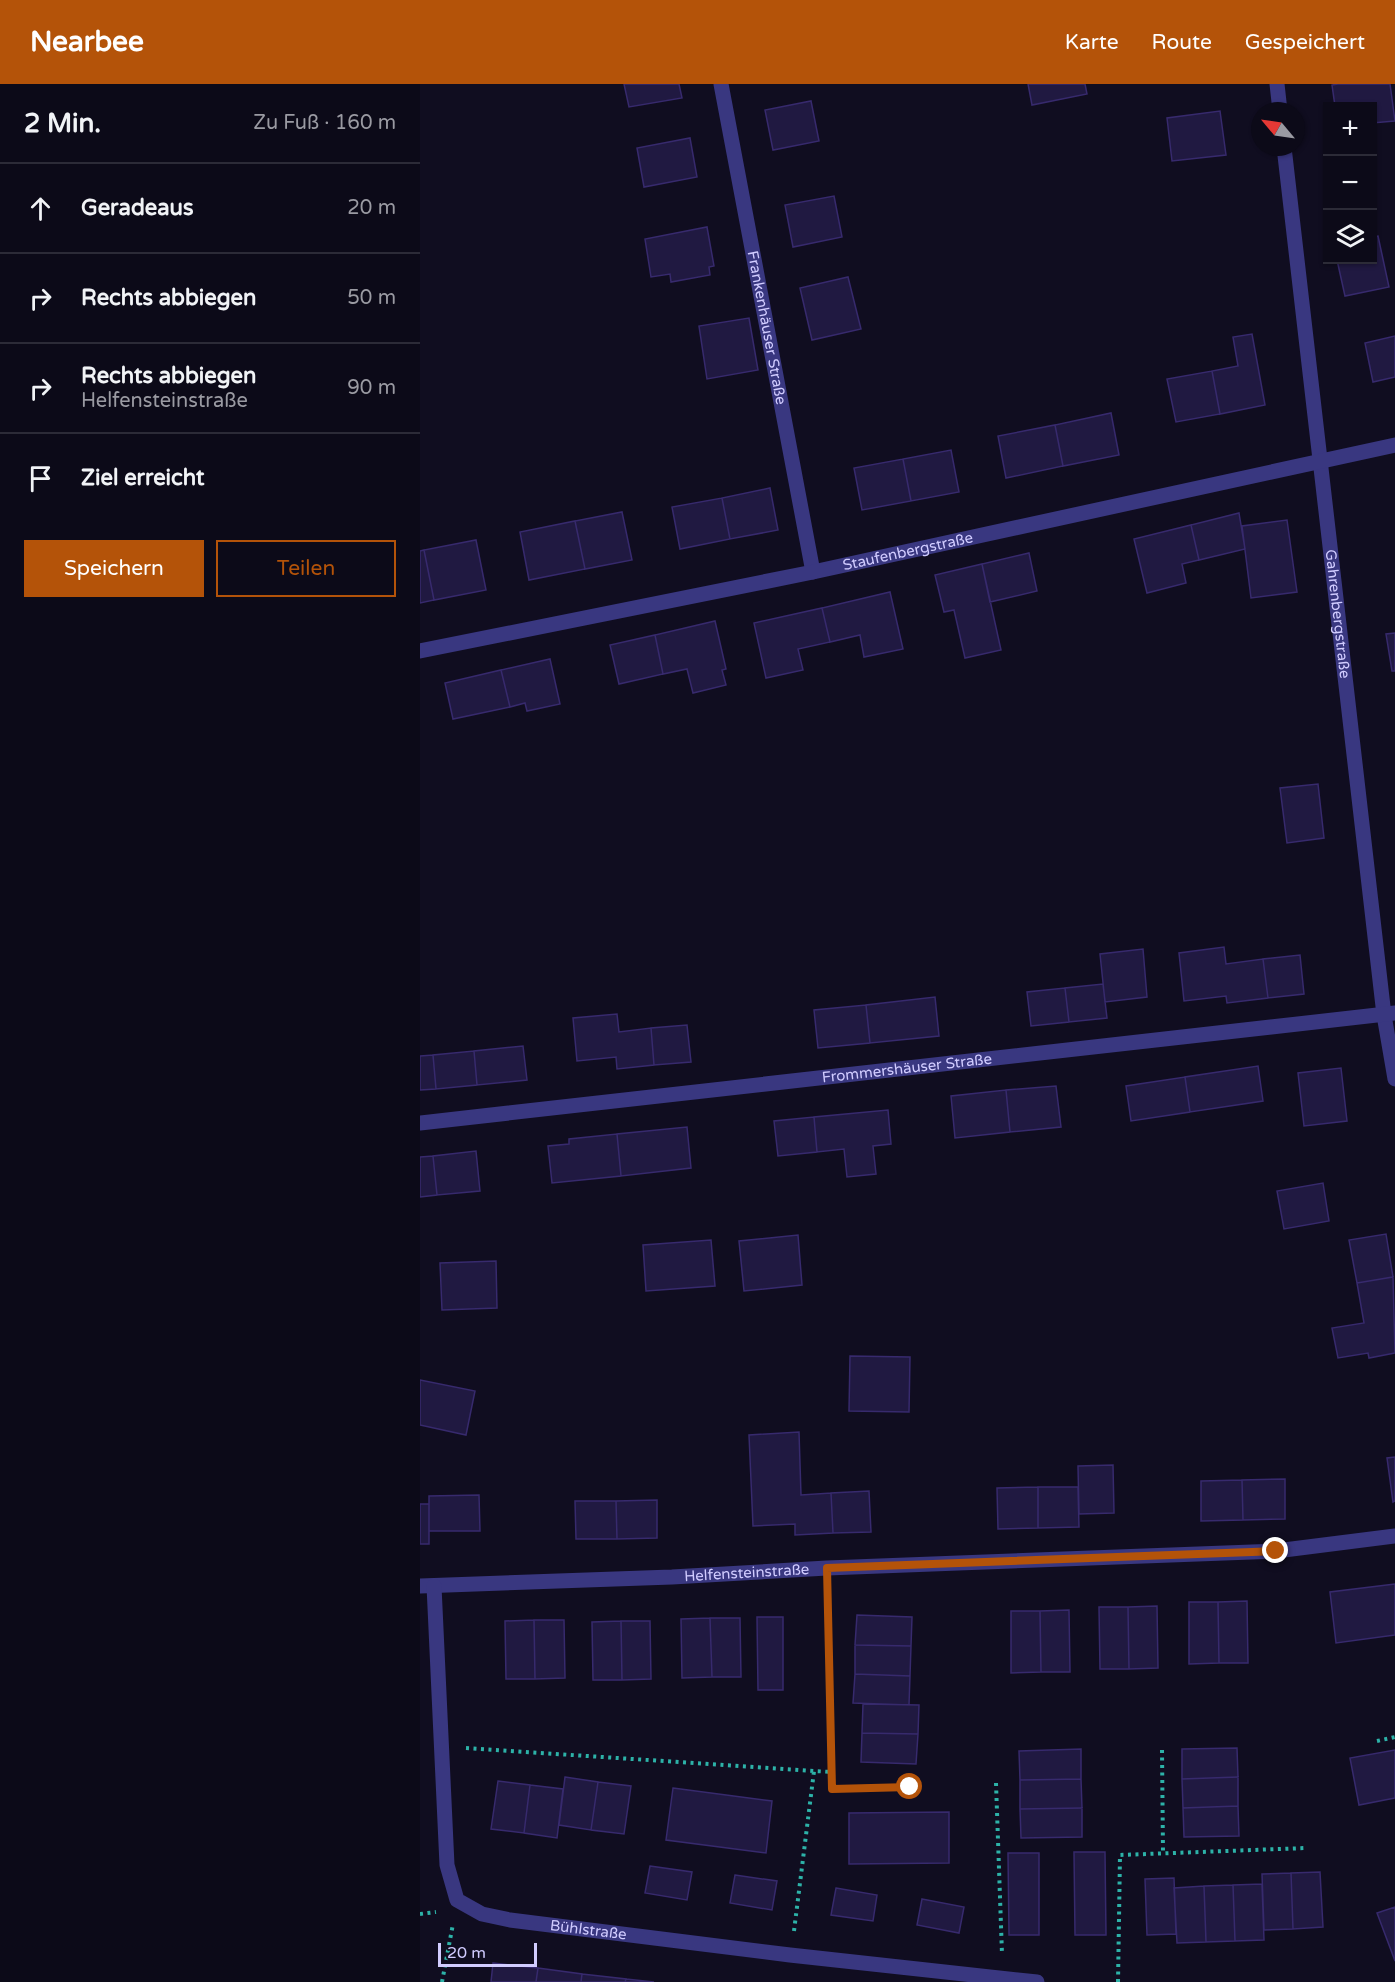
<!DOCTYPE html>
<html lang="de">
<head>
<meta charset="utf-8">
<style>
	:root { --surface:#0c0a18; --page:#1a1825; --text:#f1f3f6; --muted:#9a9aa2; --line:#2c2b37; --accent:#b45309 }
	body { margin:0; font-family:"Varela Round",sans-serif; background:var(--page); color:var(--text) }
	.controls { position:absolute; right:18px; top:18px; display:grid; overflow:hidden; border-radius:0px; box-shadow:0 2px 4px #0004 }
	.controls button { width:54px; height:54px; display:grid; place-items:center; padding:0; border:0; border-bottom:2px solid var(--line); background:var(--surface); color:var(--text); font:30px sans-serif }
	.compass { position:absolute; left:831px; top:18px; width:54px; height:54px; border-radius:50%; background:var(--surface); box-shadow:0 2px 4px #0004; rotate:299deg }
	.scale { position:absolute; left:18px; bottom:15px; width:99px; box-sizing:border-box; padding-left:6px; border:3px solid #d1ccff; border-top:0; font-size:16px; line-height:21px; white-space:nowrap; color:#d1ccff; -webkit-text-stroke:4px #100d20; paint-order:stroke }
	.stop { position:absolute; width:18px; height:18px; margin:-14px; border:4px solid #b45309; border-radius:50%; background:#fff }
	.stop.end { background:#b45309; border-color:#fff; box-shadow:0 2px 6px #0008 }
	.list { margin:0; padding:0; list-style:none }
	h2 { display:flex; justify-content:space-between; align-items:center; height:78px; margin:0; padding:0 24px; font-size:26px }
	h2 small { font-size:20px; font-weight:400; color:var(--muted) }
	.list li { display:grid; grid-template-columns:39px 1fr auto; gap:18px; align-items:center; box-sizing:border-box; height:90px; padding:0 24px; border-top:2px solid var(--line) }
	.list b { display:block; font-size:22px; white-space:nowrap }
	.list p { margin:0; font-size:20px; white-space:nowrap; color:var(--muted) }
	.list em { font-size:20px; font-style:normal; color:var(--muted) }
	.actions { display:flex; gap:12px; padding:18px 24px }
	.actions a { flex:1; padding:14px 0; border:2px solid var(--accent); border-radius:0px; text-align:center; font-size:21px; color:var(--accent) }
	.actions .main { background:var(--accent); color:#fff }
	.icon { flex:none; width:33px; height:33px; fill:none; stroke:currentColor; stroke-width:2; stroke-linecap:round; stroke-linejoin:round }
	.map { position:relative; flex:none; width:975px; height:1898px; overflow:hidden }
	header { display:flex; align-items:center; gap:36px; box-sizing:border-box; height:84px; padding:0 30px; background:var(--accent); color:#fff }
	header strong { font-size:28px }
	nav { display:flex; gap:33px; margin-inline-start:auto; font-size:21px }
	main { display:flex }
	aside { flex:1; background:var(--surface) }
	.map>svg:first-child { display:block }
</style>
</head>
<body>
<header>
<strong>Nearbee</strong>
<nav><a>Karte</a><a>Route</a><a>Gespeichert</a></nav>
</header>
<main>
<aside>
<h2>2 Min.<small>Zu Fuß · 160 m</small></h2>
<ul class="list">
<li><svg class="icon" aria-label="ahead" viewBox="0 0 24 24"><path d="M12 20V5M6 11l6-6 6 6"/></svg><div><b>Geradeaus</b></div><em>20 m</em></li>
<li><svg class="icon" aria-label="right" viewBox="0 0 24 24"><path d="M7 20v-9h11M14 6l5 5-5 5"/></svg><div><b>Rechts abbiegen</b></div><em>50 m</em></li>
<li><svg class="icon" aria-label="right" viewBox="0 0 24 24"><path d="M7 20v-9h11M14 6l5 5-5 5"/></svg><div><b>Rechts abbiegen</b><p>Helfensteinstraße</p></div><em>90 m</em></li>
<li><svg class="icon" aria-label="arrive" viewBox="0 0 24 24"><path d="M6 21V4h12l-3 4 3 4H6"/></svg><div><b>Ziel erreicht</b></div></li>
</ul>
<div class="actions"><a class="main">Speichern</a><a>Teilen</a></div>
</aside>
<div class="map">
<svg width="975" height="1898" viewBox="0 0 975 1898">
	<rect width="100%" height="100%" fill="#100d20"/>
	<path fill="#201941" stroke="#372a6d" stroke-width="1.5" d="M204,0H259L262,14L209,23Z
		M608,0H665L667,10L612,21Z
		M918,0H970L975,37L952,39V22H915L912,1Z
		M391,17L399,57L353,66L345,26Z
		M800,27L806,71L752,77L747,34Z
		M270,54L277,93L224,103L217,64Z
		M414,112L422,153L373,163L365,121Z
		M287,143L294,182L289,183L290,191L251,198L250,190L231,193L225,155Z
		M958,152L969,203L925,212L917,176H952V153Z
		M428,193L441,245L392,256L380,204Z
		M329,234L338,286L287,295L279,242Z
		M832,250L845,321L800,330L792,287L818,282L813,253Z
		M975,252V293L953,298L945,259Z
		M792,287L800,330L756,338L747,295Z
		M691,329L699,371L643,382L635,341Z
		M635,341L643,382L586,394L578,352Z
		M531,366L539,408L491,417L483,375Z
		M483,375L491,417L442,426L434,384Z
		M350,404L358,446L310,455L302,414Z
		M302,414L310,455L260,465L252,423Z
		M202,428L212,476L165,485L155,437Z
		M819,429L825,465L779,476L771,441Z
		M867,436L877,508L831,514L822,442Z
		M155,437L165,485L109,496L100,448Z
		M771,441L779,476L762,480L766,499L727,509L714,455Z
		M56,456L66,506L14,516L4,466Z
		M4,466L14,516L0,519V467Z
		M609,469L617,507L570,518L562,480Z
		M562,480L581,566L545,574L534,526L524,528L515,491Z
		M470,508L483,565L444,573L440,551L410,558L402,524Z
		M402,524L410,558L378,565L383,586L346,594L334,539Z
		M295,537L306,585L302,586L306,601L273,609L267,585L243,590L235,551Z
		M975,549V587H972L966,550Z
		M235,551L243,590L199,600L190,561Z
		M130,575L140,620L107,627L105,619L90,623L81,586Z
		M81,586L90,623L33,635L25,599Z
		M898,700L904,754L867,759L860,704Z
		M804,863L806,880L843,875L848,914L807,919L806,912L764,917L759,869Z
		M723,865L727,913L685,918L680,870Z
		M880,871L884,910L848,914L843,875Z
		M683,900L687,934L649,938L645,904Z
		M645,904L649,938L611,942L607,908Z
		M515,913L519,952L450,959L446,921Z
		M446,921L450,959L398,964L394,926Z
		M197,930L199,948L231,944L234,981L197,985L196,973L157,977L153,934Z
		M267,941L271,978L234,981L231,944Z
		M103,962L107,996L57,1001L54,967Z
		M54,967L57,1001L16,1005L13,971Z
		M13,971L16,1005L0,1006V972Z
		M838,982L843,1017L770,1028L765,993Z
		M921,984L927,1037L884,1042L878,989Z
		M765,993L770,1028L711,1037L706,1002Z
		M636,1002L641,1043L590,1048L586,1006Z
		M586,1006L590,1048L535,1054L531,1012Z
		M468,1026L471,1060L453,1062L456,1090L427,1093L424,1065L397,1068L394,1033Z
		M394,1033L397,1068L358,1072L354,1037Z
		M267,1043L271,1084L201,1092L197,1050Z
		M197,1050L201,1092L132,1099L128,1062L149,1060V1055Z
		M56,1067L60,1107L17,1111L13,1072Z
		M13,1072L17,1111L0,1113V1073Z
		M903,1099L909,1137L864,1145L857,1107Z
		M966,1150L973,1193L937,1199L929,1156Z
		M378,1151L382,1201L324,1207L319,1157Z
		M291,1156L295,1202L226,1207L223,1161Z
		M76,1177L77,1224L22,1226L20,1179Z
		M973,1193L975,1269L949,1274L948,1269L918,1274L912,1244L944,1239L937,1199Z
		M430,1272L490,1273L489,1328L429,1327Z
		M0,1296L55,1307L46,1351L0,1341Z
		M379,1348L381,1411L411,1409L413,1449L375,1451V1440L333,1442L329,1351Z
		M975,1373V1417L973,1418L967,1374Z
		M693,1381L694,1429L659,1430L658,1382Z
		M865,1395V1435L823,1436L822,1396Z
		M822,1396L823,1436L781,1437V1397Z
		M618,1403H658L659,1443L618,1444Z
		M618,1403V1444L578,1445L577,1404Z
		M449,1407L451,1448L413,1449L411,1409Z
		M59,1411L60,1447H9V1412Z
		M237,1416V1454L197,1455L196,1417Z
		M155,1417H196L197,1455H156Z
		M0,1420H9V1460H0Z
		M975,1500V1551L916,1559L910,1508Z
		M827,1517L828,1579H799L798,1518Z
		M769,1518H798L799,1579L769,1580Z
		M737,1522L738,1584L709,1585L708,1523Z
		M679,1523H708L709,1585H680Z
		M649,1526L650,1588H621L620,1527Z
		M591,1527H620L621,1588L591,1589Z
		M437,1531L492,1533L491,1562L435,1561Z
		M337,1533H363V1606H338Z
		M290,1534H320L321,1593H292Z
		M290,1534L292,1593L262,1594L261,1535Z
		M114,1536H144L145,1594L115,1595Z
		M114,1536L115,1595H86L85,1537Z
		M201,1537H230L231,1595L202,1596Z
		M201,1537L202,1596H173L172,1538Z
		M435,1561L491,1562L490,1592L435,1590Z
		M435,1590L490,1592L489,1621L433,1619Z
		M443,1620L499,1621L498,1650L442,1649Z
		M442,1649L498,1650L496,1680L441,1678Z
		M817,1664L818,1693L762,1695V1665Z
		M661,1665V1695L600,1696L599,1667Z
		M975,1666V1714L939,1721L930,1674Z
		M145,1693L178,1698L171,1746L139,1741Z
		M818,1693V1722L763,1724L762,1695Z
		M661,1695L662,1724L600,1725V1696Z
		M78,1697L110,1701L104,1749L71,1745Z
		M178,1698L211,1702L204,1750L171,1746Z
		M110,1701L143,1705L137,1754L104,1749Z
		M253,1704L352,1717L346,1769L246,1756Z
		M818,1722L819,1752L764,1753L763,1724Z
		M662,1724V1753L601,1754L600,1725Z
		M529,1728V1779L429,1780V1729Z
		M654,1768H685L686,1851H655Z
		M588,1769H619V1851H589Z
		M230,1782L272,1788L267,1816L225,1809Z
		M900,1788L903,1843L873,1845L871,1789Z
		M871,1789L873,1845L844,1846L842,1790Z
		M315,1791L357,1797L352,1826L310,1819Z
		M754,1794L756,1850L727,1851L725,1795Z
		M842,1800L844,1856L815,1857L813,1801Z
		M813,1801L815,1857L786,1858L784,1802Z
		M784,1802L786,1858L757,1859L754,1804Z
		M416,1804L457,1811L453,1837L411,1831Z
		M502,1815L544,1823L539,1849L497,1841Z
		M975,1823V1877L957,1829Z
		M73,1879L118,1884L116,1898H71Z
		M118,1884L162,1890L161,1898H116Z
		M162,1890L206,1895L205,1898H161Z
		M206,1895L234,1898H205Z"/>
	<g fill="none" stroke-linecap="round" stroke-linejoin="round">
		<path stroke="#2db2a8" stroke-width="4" stroke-dasharray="3 4.5" stroke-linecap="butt" d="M957,1657L975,1653
			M46,1664L394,1687
			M742,1666L743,1769
			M412,1688V1705L490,1703
			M576,1699L582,1870
			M0,1830L16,1828
			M374,1847L394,1687L412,1688L407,1508
			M22,1898L33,1840
			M698,1898L700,1771L886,1764"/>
		<g stroke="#393780" stroke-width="15">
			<path id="s1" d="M301,0L393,488"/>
			<path d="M857,0L860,27"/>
			<path id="s2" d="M864,63L964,931L975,995"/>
			<path id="s3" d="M0,567L393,488L975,361"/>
			<path id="s4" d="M0,1039L975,929"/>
			<path id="s5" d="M0,1502L252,1493L407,1484L856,1467L975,1452"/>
			<path id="s6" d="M14,1502L27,1781L37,1816L62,1830L90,1836L370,1871L617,1898"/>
		</g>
	</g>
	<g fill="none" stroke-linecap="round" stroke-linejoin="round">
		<path stroke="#b45309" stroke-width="8" d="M490,1703L412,1705L407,1484L856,1467"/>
	</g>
	<g text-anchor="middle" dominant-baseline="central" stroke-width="6" stroke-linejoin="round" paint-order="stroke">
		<g font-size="15" fill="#d1ccff" stroke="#100d20">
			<text stroke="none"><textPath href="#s1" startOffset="248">Frankenhäuser Straße</textPath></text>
			<text stroke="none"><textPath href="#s3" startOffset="498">Staufenbergstraße</textPath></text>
			<text stroke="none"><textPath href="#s2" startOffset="470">Gahrenbergstraße</textPath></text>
			<text stroke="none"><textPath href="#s4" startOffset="490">Frommershäuser Straße</textPath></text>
			<text stroke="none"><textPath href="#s5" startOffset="327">Helfensteinstraße</textPath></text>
			<text stroke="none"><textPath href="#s6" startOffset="452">Bühlstraße</textPath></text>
		</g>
	</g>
</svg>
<div class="controls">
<button>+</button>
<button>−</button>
<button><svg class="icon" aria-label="layers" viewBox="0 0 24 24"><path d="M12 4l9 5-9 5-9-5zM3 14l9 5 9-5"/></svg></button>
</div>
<svg class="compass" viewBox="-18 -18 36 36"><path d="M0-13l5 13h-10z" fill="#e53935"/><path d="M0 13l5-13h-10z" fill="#9a9aa2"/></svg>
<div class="scale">20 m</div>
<div class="stop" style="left:490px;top:1703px"></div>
<div class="stop end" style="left:856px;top:1467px"></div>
</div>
</main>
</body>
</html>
